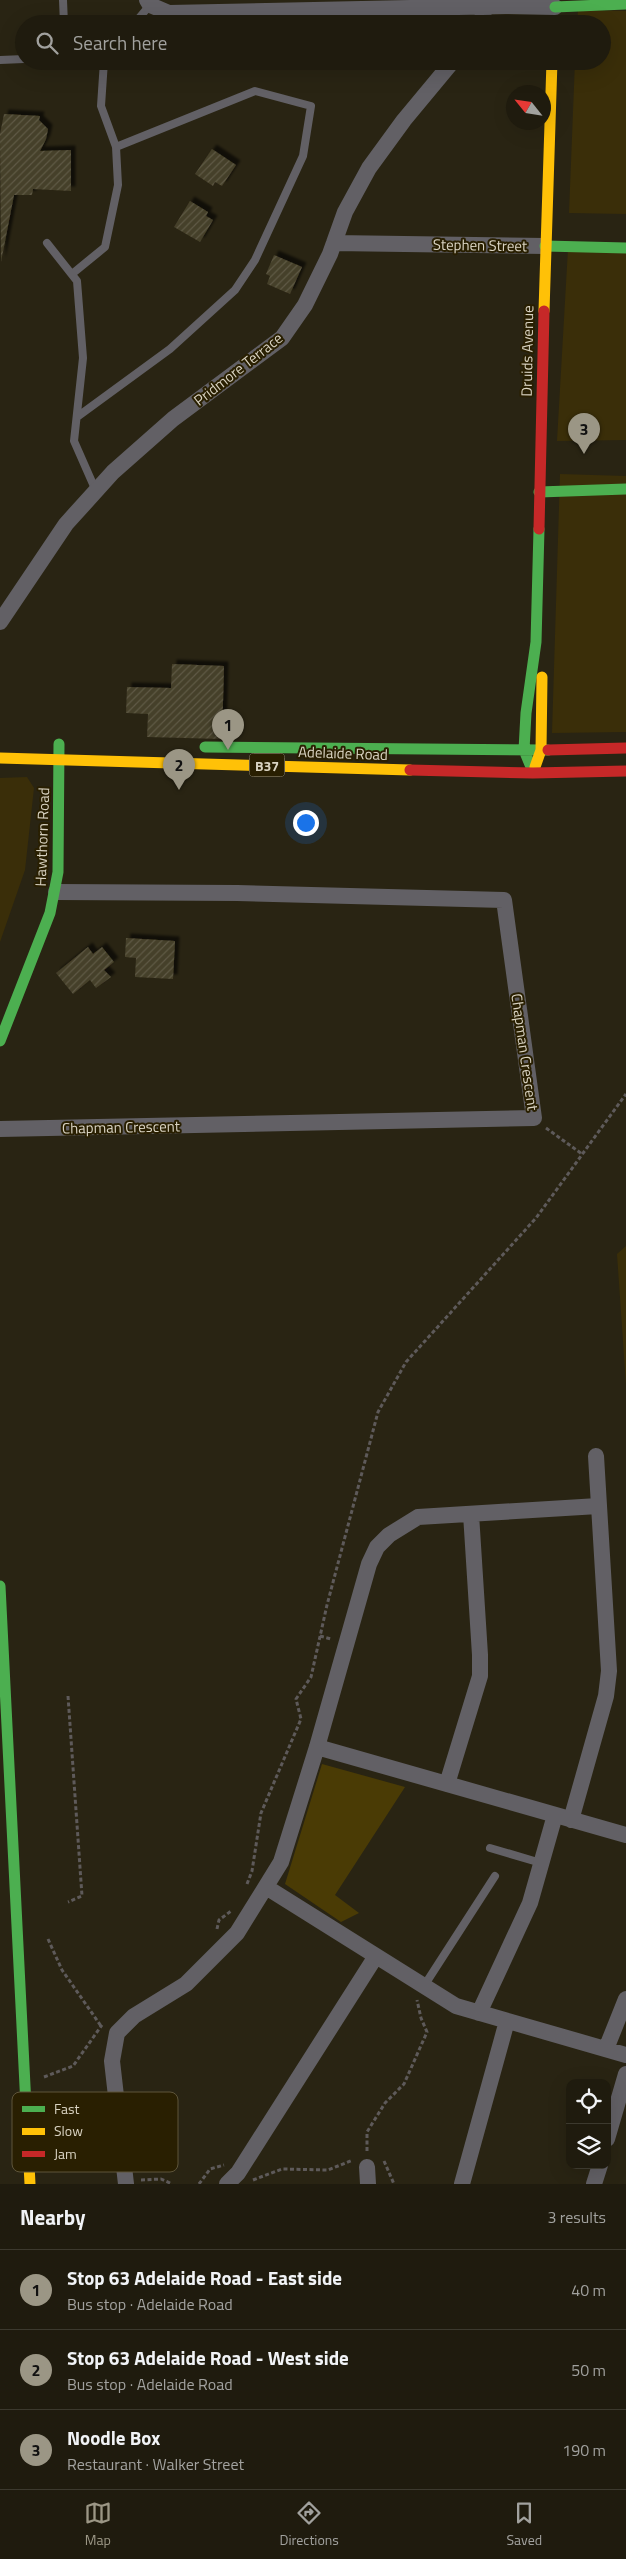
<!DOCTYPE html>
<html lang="en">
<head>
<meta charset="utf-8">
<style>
	:root { --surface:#1f1b0e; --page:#272417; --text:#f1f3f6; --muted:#a1a19e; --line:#3c392e; --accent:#9b9685 }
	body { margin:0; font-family:"Titillium Web",sans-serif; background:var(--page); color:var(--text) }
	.controls { position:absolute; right:15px; bottom:15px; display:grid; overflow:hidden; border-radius:10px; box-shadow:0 5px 20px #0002 }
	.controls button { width:45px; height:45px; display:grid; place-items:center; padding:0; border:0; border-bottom:1px solid var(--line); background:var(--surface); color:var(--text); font:25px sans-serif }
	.compass { position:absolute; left:506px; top:85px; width:45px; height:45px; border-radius:50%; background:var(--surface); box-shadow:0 5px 20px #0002; rotate:300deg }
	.you { position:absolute; left:305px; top:822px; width:18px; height:18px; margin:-12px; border:4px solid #fff; border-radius:50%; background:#1a73e8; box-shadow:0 0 0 8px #1a73e833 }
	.badge { display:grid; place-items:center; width:32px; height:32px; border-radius:50%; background:var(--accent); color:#111; font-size:16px; font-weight:700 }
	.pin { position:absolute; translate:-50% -41px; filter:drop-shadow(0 1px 2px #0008) }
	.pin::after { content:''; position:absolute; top:26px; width:18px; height:15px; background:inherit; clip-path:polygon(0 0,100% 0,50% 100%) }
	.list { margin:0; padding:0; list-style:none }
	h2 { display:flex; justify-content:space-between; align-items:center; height:65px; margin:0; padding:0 20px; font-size:21px }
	h2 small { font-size:16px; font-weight:400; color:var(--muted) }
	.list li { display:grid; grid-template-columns:32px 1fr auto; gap:15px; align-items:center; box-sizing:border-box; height:80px; padding:0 20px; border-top:1px solid var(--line) }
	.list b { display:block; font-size:19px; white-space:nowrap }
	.list p { margin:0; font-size:16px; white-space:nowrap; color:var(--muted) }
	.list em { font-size:16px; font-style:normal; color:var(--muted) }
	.icon { flex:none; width:28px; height:28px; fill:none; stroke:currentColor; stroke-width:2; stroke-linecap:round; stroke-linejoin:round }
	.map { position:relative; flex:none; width:626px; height:2184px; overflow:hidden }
	.search { position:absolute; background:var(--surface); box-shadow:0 5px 20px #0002; left:15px; right:15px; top:15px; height:55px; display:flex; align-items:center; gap:12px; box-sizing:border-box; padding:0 18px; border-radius:28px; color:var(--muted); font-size:19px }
	.sheet { height:305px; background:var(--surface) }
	nav { display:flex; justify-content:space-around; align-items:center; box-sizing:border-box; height:70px; border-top:1px solid var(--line); background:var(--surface); font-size:14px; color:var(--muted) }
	nav a { display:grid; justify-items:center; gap:2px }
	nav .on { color:var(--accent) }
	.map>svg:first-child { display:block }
</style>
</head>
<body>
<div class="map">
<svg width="626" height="2184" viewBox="0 0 626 2184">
	<defs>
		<pattern id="building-hatch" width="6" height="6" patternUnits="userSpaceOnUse" patternTransform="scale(1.25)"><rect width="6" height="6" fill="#453f29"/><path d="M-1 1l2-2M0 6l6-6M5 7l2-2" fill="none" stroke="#5f5a46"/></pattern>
		<filter id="shadow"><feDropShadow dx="4.5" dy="-4.5" stdDeviation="1" flood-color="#0009"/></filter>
	</defs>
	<rect width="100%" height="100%" fill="#292413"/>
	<path fill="#3a2e09" d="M578,10L626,11V214L569,213L575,61H602V24H577Z
		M568,249L626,250V440L557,441Z
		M560,474L626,476V732L552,733Z
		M27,777L34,788L25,870L0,942V778Z
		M626,1246V1385L617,1254Z"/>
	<path fill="#4a3b05" d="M322,1764L405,1787L335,1895L359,1913L341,1922L285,1884Z"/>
	<path fill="url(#building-hatch)" filter="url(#shadow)" d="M4,114L40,116L39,120L48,129L46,139L40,151L71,150V191L33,189L32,195H14L1,262L0,134Z
		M212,149L236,165L222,186L215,182L213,186L195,174Z
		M190,201L208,212L206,216L213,220L200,242L174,227Z
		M274,255L302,267L290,294L267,284L270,276L266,274Z
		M172,664L224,666L222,739L147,737L148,714L126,713L127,687L171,688Z
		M126,938L175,941L173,979L135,977L136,958L125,957Z
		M88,947L93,954L102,947L114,962L104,970L111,977L96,988L90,980L73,994L56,973Z"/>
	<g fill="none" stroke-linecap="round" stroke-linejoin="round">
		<path stroke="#5e5a5a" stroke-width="3" stroke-dasharray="4 2.5" stroke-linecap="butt" d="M546,1128L582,1154
			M320,1636L331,1639
			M68,1696L82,1896L68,1902
			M247,1884L252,1871L261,1813L301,1719L296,1699L311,1677L327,1605L378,1412L406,1362L536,1218L626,1094
			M217,1929L219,1920L231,1911
			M48,1939L62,1970L101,2026
			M44,2077L73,2066L102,2025
			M367,2151V2132L385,2103L404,2084L427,2032L421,2018L417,2000
			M384,2161L394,2184
			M141,2180L161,2179L172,2184
			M253,2180L282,2169L328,2170L353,2160
			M199,2184L210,2169L224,2165"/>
		<path stroke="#626065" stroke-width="8" d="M63,0L64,24
			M134,24L150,5
			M0,60L24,59
			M47,243L77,281L83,358L74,441L96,491
			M72,274L105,247L118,185L116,147L101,106L104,61
			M77,417L170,349L235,290L255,260L303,156L311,106L255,91L116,147
			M490,1848L541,1863
			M424,1986L495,1876"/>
		<path stroke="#626065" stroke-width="16" d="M147,0L150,5L169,13L506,6L555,7
			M480,24L486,6
			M334,243L545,246
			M0,622L66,524L113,472L173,419L282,338L305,305L330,254L345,212L369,168L404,120L453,61
			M0,1129L534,1118L504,900L237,893L56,892
			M317,1747L626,1835
			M447,1784L480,1676V1655L471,1514
			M571,1820L606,1696L609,1671L596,1456
			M266,1887L456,2006L626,2055
			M479,2013L530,1903L555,1815
			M606,2049L626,1999
			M607,2139L626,2074
			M367,2167L368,2184
			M126,2184L112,2061L117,2033L134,2016L186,1984L237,1933L281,1862L317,1747L369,1564L377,1547L389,1535L418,1517L598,1506
			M227,2184L238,2173L376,1956
			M462,2184L507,2021
			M594,2184L600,2165"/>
		<path stroke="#4caf50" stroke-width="11" d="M555,7L626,4
			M545,246L626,248
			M539,492L626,489
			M205,747L548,750
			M531,767L524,750L526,713L536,642L539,529
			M0,1041L50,913L58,872L59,744
			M0,1586L26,2106"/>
		<path stroke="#ffc107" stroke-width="11" d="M544,311L552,61
			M0,758L410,770
			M535,767L541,750L542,677
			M26,2106L30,2184"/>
		<path stroke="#c62828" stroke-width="11" d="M539,529L544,311
			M548,750L626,748
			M410,770L533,773L626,771"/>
	</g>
	<g text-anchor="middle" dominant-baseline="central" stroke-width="4" stroke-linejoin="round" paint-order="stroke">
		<rect fill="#291f01" stroke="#a49d88" stroke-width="1" x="249.5" y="753.5" width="35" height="23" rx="4"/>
		<g font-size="14" font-weight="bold" fill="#d9d3c2">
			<text x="267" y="765">B37</text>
		</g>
		<g font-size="15" fill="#d9d3c2" stroke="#291f01">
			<text transform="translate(480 245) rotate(1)">Stephen Street</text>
			<text transform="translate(527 351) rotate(-89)">Druids Avenue</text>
			<text transform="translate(238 369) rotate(-38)">Pridmore Terrace</text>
			<text transform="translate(343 753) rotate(2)">Adelaide Road</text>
			<text transform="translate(42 837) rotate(-88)">Hawthorn Road</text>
			<text transform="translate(525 1052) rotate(82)">Chapman Crescent</text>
			<text transform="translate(121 1127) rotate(-1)">Chapman Crescent</text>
		</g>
	</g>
	<rect x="12" y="2092" width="166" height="80" rx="8" fill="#291f01" stroke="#5e553b" stroke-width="1"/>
	<rect x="22" y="2106" width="23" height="6" fill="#4caf50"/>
	<rect x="22" y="2128" width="23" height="7" fill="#ffc107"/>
	<rect x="22" y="2151" width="23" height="6" fill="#c62828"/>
	<g font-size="14" fill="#d9d3c2">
		<text x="54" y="2114">Fast</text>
		<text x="54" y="2136">Slow</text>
		<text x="54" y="2159">Jam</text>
	</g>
</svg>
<div class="controls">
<button><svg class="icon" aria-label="locate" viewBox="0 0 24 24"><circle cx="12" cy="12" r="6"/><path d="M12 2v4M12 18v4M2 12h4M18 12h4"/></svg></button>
<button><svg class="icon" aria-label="layers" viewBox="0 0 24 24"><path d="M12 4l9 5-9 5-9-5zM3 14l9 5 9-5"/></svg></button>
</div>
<svg class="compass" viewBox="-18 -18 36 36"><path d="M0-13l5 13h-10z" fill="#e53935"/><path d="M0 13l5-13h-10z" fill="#a1a19e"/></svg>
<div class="you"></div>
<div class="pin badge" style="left:228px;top:750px">1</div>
<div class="pin badge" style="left:179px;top:790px">2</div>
<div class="pin badge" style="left:584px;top:454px">3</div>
<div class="search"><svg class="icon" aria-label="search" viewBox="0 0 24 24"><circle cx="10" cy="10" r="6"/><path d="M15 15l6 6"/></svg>Search here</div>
</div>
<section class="sheet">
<h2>Nearby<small>3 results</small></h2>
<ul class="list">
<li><span class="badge">1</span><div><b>Stop 63 Adelaide Road - East side</b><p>Bus stop · Adelaide Road</p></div><em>40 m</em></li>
<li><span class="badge">2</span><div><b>Stop 63 Adelaide Road - West side</b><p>Bus stop · Adelaide Road</p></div><em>50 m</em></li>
<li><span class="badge">3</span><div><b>Noodle Box</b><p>Restaurant · Walker Street</p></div><em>190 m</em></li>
</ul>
</section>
<nav>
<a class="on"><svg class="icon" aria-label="map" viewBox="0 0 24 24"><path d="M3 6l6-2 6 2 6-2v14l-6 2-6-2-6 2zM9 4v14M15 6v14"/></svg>Map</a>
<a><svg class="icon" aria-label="directions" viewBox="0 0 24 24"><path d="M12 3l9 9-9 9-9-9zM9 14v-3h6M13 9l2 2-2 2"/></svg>Directions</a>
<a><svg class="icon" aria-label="saved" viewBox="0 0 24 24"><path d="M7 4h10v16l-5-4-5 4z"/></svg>Saved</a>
</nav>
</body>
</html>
